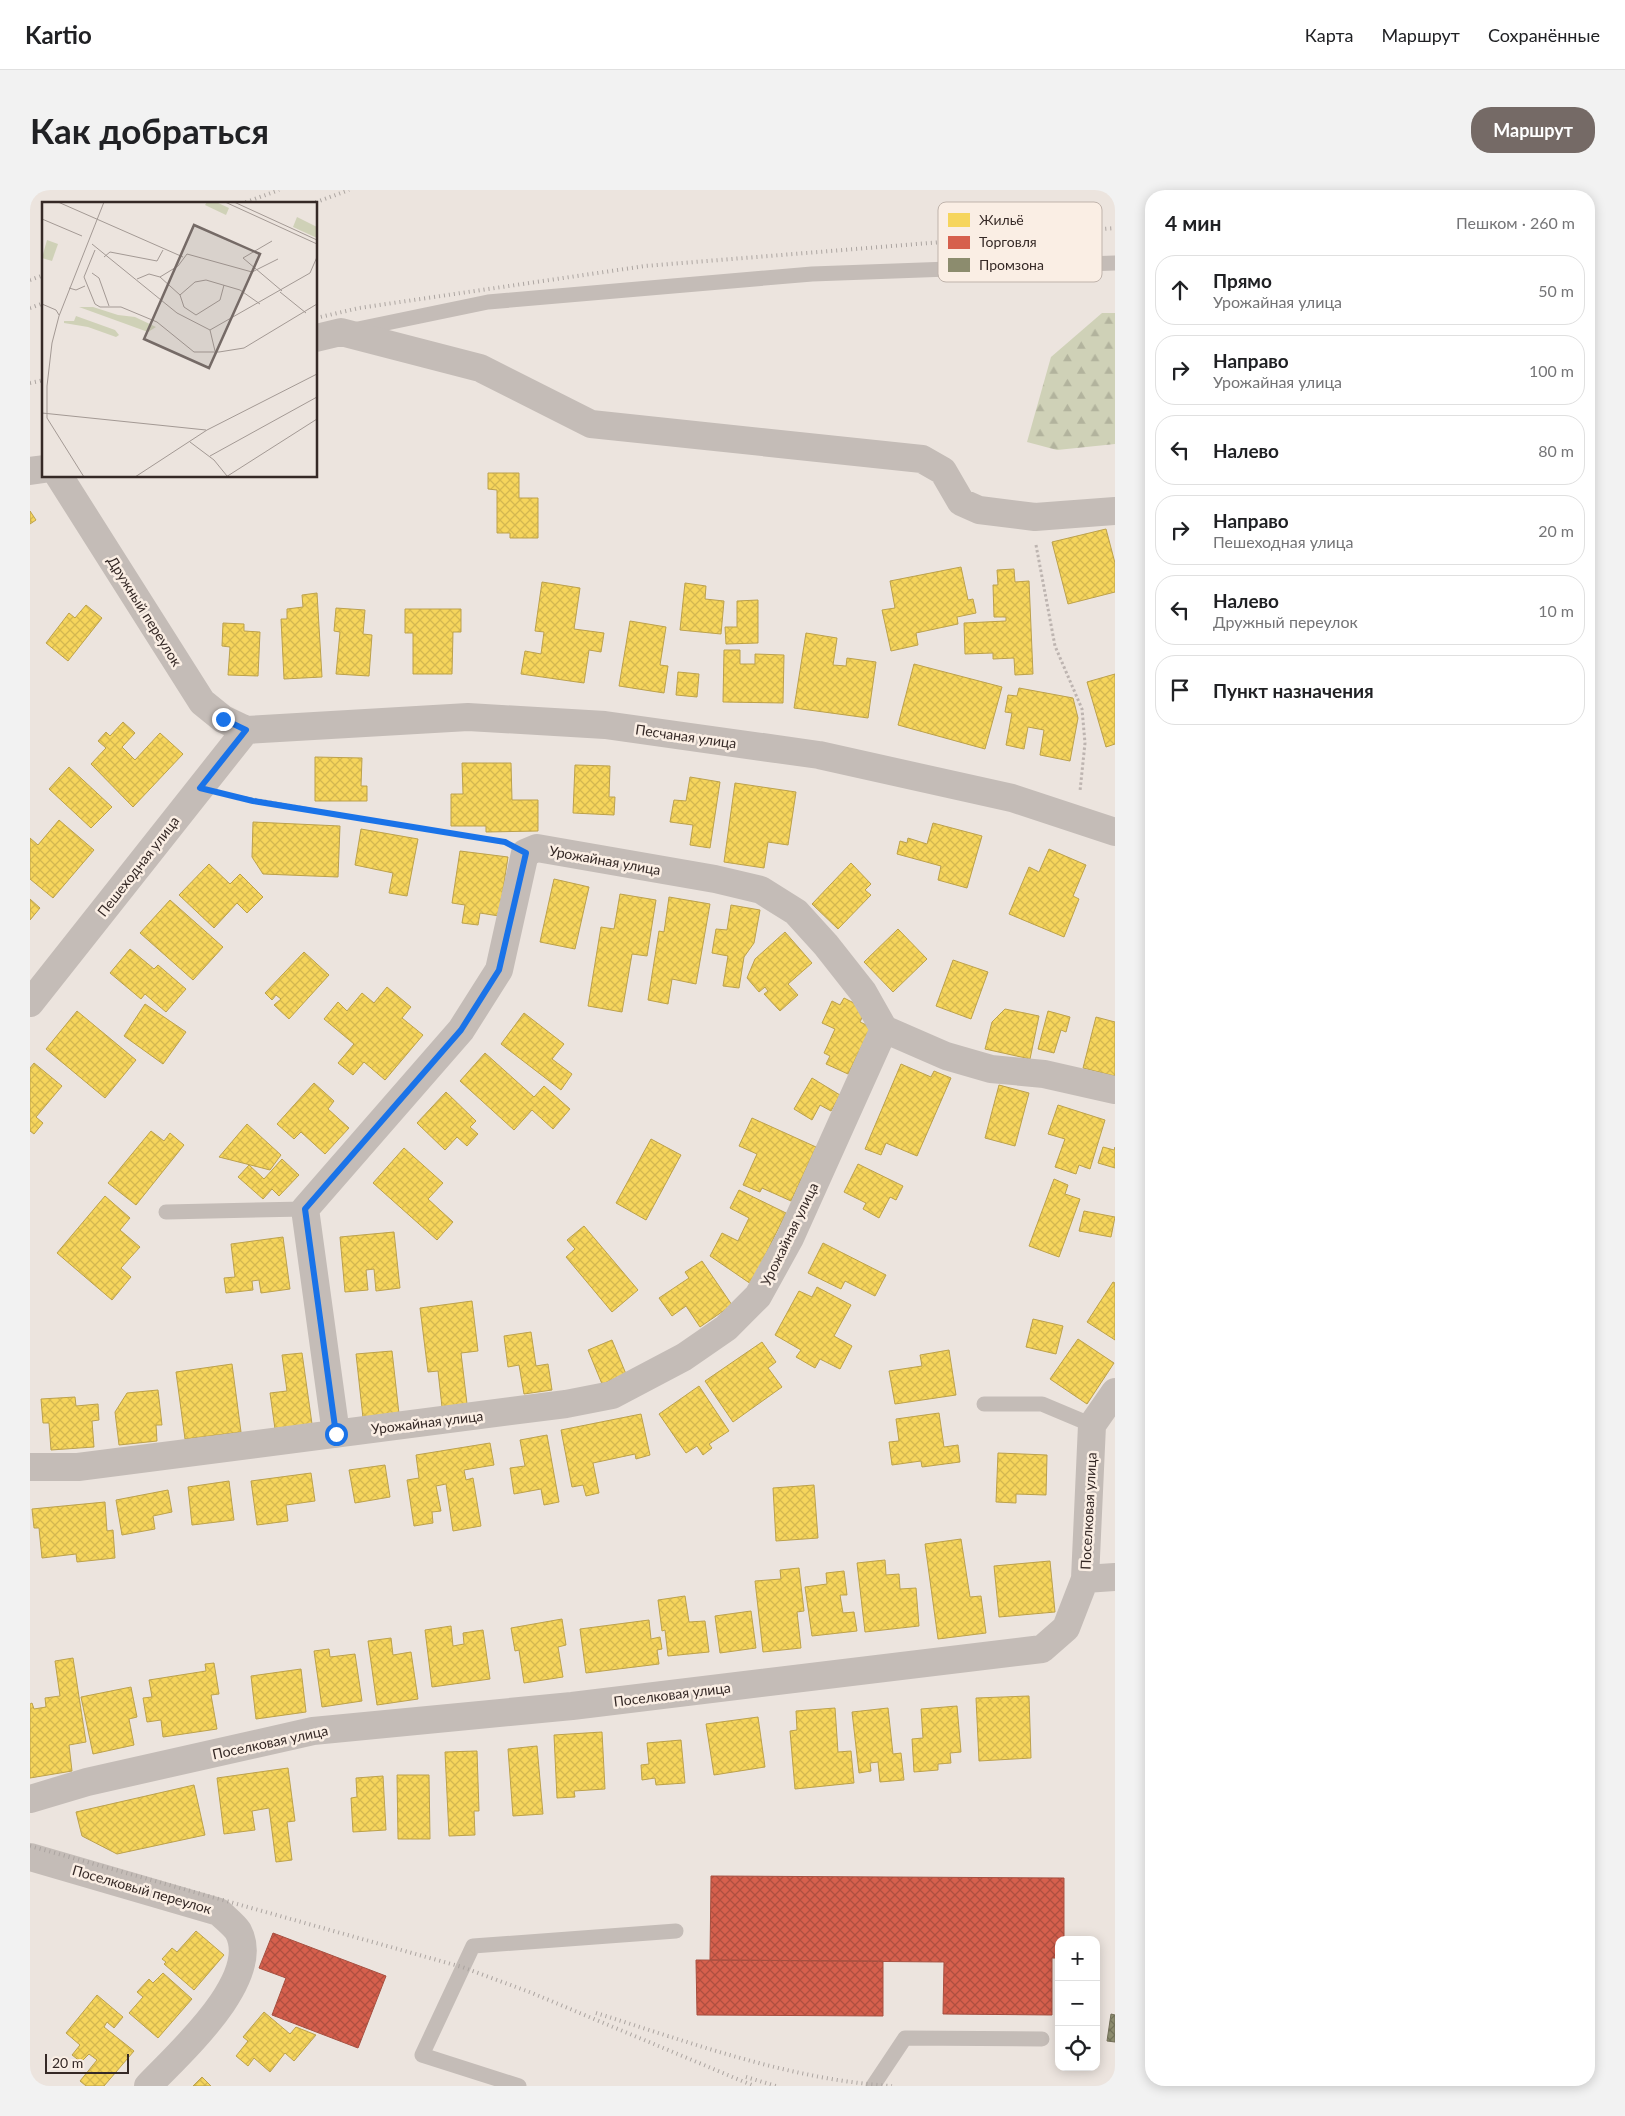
<!DOCTYPE html>
<html lang="ru">
<head>
<meta charset="utf-8">
<style>
	:root { --surface:#fff; --page:#f2f2f2; --text:#202124; --muted:#757577; --line:#e0e0e0; --accent:#756a66 }
	body { margin:0; font-family:Lato,sans-serif; background:var(--page); color:var(--text) }
	.controls { position:absolute; right:15px; bottom:15px; display:grid; overflow:hidden; border-radius:10px; box-shadow:0 2px 12px #0003 }
	.controls button { width:45px; height:45px; display:grid; place-items:center; padding:0; border:0; border-bottom:1px solid var(--line); background:var(--surface); color:var(--text); font:25px sans-serif }
	.scale { position:absolute; left:15px; bottom:12px; width:84px; box-sizing:border-box; padding-left:5px; border:2px solid #352926; border-top:0; font-size:14px; line-height:18px; white-space:nowrap; color:#352926; -webkit-text-stroke:4px #faeee4; paint-order:stroke }
	.stop { position:absolute; width:15px; height:15px; margin:-11px; border:4px solid #1a73e8; border-radius:50%; background:#fff }
	.stop.end { background:#1a73e8; border-color:#fff; box-shadow:0 1px 5px #0008 }
	.list { margin:0; padding:0; list-style:none }
	h2 { display:flex; justify-content:space-between; align-items:center; height:65px; margin:0; padding:0 20px; font-size:21px }
	h2 small { font-size:16px; font-weight:400; color:var(--muted) }
	.list li { display:grid; grid-template-columns:32px 1fr auto; gap:15px; align-items:center; box-sizing:border-box; height:70px; margin:0 10px 10px; padding:0 10px; border:1px solid var(--line); border-radius:20px }
	.list b { display:block; font-size:19px; white-space:nowrap }
	.list p { margin:0; font-size:16px; white-space:nowrap; color:var(--muted) }
	.list em { font-size:16px; font-style:normal; color:var(--muted) }
	.icon { flex:none; width:28px; height:28px; fill:none; stroke:currentColor; stroke-width:2; stroke-linecap:round; stroke-linejoin:round }
	.map { position:relative; flex:none; width:1085px; height:1896px; overflow:hidden; border-radius:20px }
	header { display:flex; align-items:center; gap:30px; box-sizing:border-box; height:70px; padding:0 25px; background:var(--surface); border-bottom:1px solid var(--line) }
	header strong { font-size:24px }
	nav { display:flex; gap:28px; margin-inline-start:auto; font-size:18px }
	.intro { display:flex; align-items:center; justify-content:space-between; box-sizing:border-box; height:120px; padding:0 30px }
	h1 { margin:0; font-size:35px }
	.button { padding:12px 22px; border-radius:20px; background:var(--accent); color:#fff; font-size:18px; font-weight:700 }
	main { display:flex; gap:30px; padding:0 30px }
	aside { flex:1; background:var(--surface); border-radius:20px; box-shadow:0 2px 12px #0003 }
	.map>svg:first-child { display:block }
</style>
</head>
<body>
<header>
<strong>Kartio</strong>
<nav><a>Карта</a><a>Маршрут</a><a>Сохранённые</a></nav>
</header>
<div class="intro"><h1>Как добраться</h1><a class="button">Маршрут</a></div>
<main>
<div class="map">
<svg width="1085" height="1896" viewBox="0 0 1085 1896">
	<defs>
		<pattern id="forest-firs" width="22" height="20" patternUnits="userSpaceOnUse" patternTransform="scale(1.25)"><rect width="22" height="20" fill="#cfd1b7"/><path d="M5 1l3.5 6h-7zM16 11l3.5 6h-7z" fill="#b2b39d"/></pattern>
		<pattern id="homes-cross-hatch" width="8" height="8" patternUnits="userSpaceOnUse" patternTransform="scale(1.25)"><rect width="8" height="8" fill="#f6d55c"/><path d="M0 0l8 8M0 8l8-8" fill="none" stroke="#d4b750"/></pattern>
		<pattern id="shops-cross-hatch" width="8" height="8" patternUnits="userSpaceOnUse" patternTransform="scale(1.25)"><rect width="8" height="8" fill="#d6604d"/><path d="M0 0l8 8M0 8l8-8" fill="none" stroke="#ae4f40"/></pattern>
		<pattern id="industry-cross-hatch" width="8" height="8" patternUnits="userSpaceOnUse" patternTransform="scale(1.25)"><rect width="8" height="8" fill="#8c8c6e"/><path d="M0 0l8 8M0 8l8-8" fill="none" stroke="#73725a"/></pattern>
	</defs>
	<rect width="100%" height="100%" fill="#ece4de"/>
	<path fill="url(#forest-firs)" d="M1072,123H1085V254L1027,260L997,252L1021,167Z"/>
	<path fill="url(#homes-cross-hatch)" stroke="#bca14c" d="M458,283H489V308H508V348H480V343H467V300L458,299Z
		M0,321L6,330L0,334Z
		M1076,339L1085,373V402L1038,414L1022,352Z
		M931,377L938,410L943,409L946,423L927,427L928,434L886,443L888,455L861,461L852,420L865,418L860,391Z
		M984,379L985,392L999,391L1003,484L985,485L984,468L963,469V463L935,464L934,433L976,431V427H964L963,395H968L967,380Z
		M512,392L550,398L544,439L574,443L571,462L559,460L554,493L491,484L495,461L511,464L514,442L505,441Z
		M655,393L676,396L675,409L694,411L691,444L650,440Z
		M287,403L292,487L254,489L251,429H257V419L273,417L272,405Z
		M728,410V453L696,454L695,437H707V411Z
		M56,415L72,428L38,471L16,453L39,423L45,428Z
		M306,418L335,420L333,444L342,445L339,486L306,484L310,442L304,441Z
		M375,419H431V442H423L422,484H383V443H375Z
		M600,431L636,437L630,475L638,476L634,503L589,496Z
		M193,433L214,434V441L230,442L228,486L198,485L200,457L192,456Z
		M776,443L807,448L803,475L816,476L817,468L846,472L838,528L764,518Z
		M694,460H710V474H725V464L754,465L753,513L693,512Z
		M884,474L972,497L955,559L868,535Z
		M648,482L669,484L667,507L646,505Z
		M1085,484V554L1076,557L1057,492Z
		M989,498L1043,508L1048,528L1040,571L1010,565L1014,540L998,537L994,559L976,555L982,523L975,522L978,505L987,506Z
		M93,532L105,543L92,557L105,570L130,543L153,564L103,617L61,574L76,558L68,551L76,542L80,546Z
		M285,567L332,568L331,596H337V611H285Z
		M432,573H481L482,610H508V641L456,642V636H421V604H433Z
		M545,575L580,576L579,607H585L584,625L543,623Z
		M39,577L82,617L61,638L19,599Z
		M660,587L690,592L680,658L660,655L663,635L640,632L644,610L656,611Z
		M705,593L766,602L758,655L738,652L734,678L694,672Z
		M29,630L64,660L23,708L0,689V648L8,655Z
		M223,632L310,636L308,687L233,684L222,667Z
		M903,633L952,646L937,698L908,690L911,676L867,664L870,651L877,653L878,648L897,654Z
		M331,639L388,649L377,706L359,703L363,683L325,675Z
		M1019,659L1056,675L1043,706L1049,709L1034,747L979,724L999,677L1009,682Z
		M430,661L478,667L469,726L450,723L448,735L432,733L435,715L422,713Z
		M821,673L841,694L835,700L841,705L808,739L782,714Z
		M179,674L200,694L210,684L233,707L217,723L207,713L184,738L149,705Z
		M524,689L559,697L545,759L510,752Z
		M590,704L626,710L617,766L602,764L592,822L558,816L571,737L584,739Z
		M639,707L680,714L666,794L642,789L638,814L618,810L629,741L634,742Z
		M0,709L10,718L0,730Z
		M140,710L193,757L163,790L110,743Z
		M701,715L730,720L724,753L714,767L709,798L693,796L698,766L682,763L686,739L697,740Z
		M868,739L897,769L863,802L834,772Z
		M755,742L782,773L758,794L768,805L750,821L734,804L738,801L735,797L729,802L717,788L725,769Z
		M100,759L124,779L128,775L156,799L136,822L115,804L111,809L80,783Z
		M274,762L299,785L259,829L244,815L251,809L246,805L242,810L235,803Z
		M923,770L958,782L941,829L906,816Z
		M357,797L381,817L372,828L393,845L355,890L334,872L323,885L308,873L324,854L294,829L308,812L317,821L332,803L344,813Z
		M814,808L836,819L830,832L841,837L818,884L796,874L800,866L794,863L805,839L792,833L802,811L810,815Z
		M115,814L156,842L133,874L94,846Z
		M975,819L1009,826L1000,869L955,859L962,832Z
		M47,821L106,870L75,908L16,859Z
		M1018,821L1040,827L1036,842L1031,840L1024,863L1008,859Z
		M494,823L534,854L522,869L542,884L531,900L471,854Z
		M1066,827L1085,832V886L1053,878Z
		M455,863L504,907L514,896L540,919L523,939L502,920L484,940L430,891Z
		M4,873L32,896L6,927L13,933L4,944L0,941V878Z
		M871,874L901,887L904,881L921,888L887,966L856,953L851,965L835,959Z
		M782,888L810,905L801,921L790,915L782,930L764,919Z
		M284,893L304,911L298,919L319,938L295,964L271,942L264,949L247,934Z
		M969,895L999,903L985,956L955,948Z
		M416,902L446,931L440,937L448,944L437,956L427,947L415,960L387,933Z
		M1028,915L1075,930L1060,979L1049,975L1046,984L1025,977L1035,949L1018,944Z
		M722,928L786,957L761,1011L732,998L730,1002L713,995L727,964L709,956Z
		M217,934L251,965L240,980L189,967Z
		M121,941L134,951L140,943L154,955L106,1015L78,993Z
		M621,949L651,965L616,1030L586,1013Z
		M1073,957L1084,960L1085,957V978L1068,973Z
		M374,958L413,993L398,1009L423,1032L407,1050L343,993Z
		M252,969L269,985L249,1006L242,999L233,1009L208,987L219,975L234,989Z
		M828,974L873,996L866,1010L860,1007L849,1028L833,1019L836,1013L814,1002Z
		M1024,989L1038,995L1035,1004L1050,1009L1029,1067L999,1056Z
		M709,1000L756,1023L721,1094L680,1066L692,1043L708,1051L719,1028L700,1018Z
		M75,1006L100,1028L90,1040L110,1057L91,1078L101,1087L82,1110L27,1063Z
		M1054,1021L1085,1027L1081,1047L1049,1041Z
		M554,1036L608,1100L582,1122L536,1067L545,1059L537,1050Z
		M364,1042L370,1098L346,1101L344,1079L336,1080L338,1100L315,1102L310,1047Z
		M253,1047L260,1099L231,1103L229,1090L222,1091L223,1100L196,1103L194,1088L205,1087L201,1054Z
		M793,1053L856,1085L845,1106L815,1091L811,1099L778,1083Z
		M672,1071L702,1115L670,1137L656,1116L642,1126L629,1108L659,1088L655,1082Z
		M1083,1092L1085,1093V1150L1057,1132Z
		M787,1097L821,1115L804,1146L822,1156L810,1179L790,1169L785,1178L766,1167L771,1160L745,1145L769,1101L782,1107Z
		M442,1111L448,1161L431,1163L437,1214L412,1217L408,1181L398,1182L390,1118Z
		M1003,1129L1033,1136L1026,1164L996,1157Z
		M501,1142L506,1176L518,1174L522,1200L494,1204L489,1175L478,1177L474,1146Z
		M1048,1149L1084,1173L1057,1214L1020,1189Z
		M582,1150L596,1184L572,1194L558,1160Z
		M732,1152L746,1172L738,1178L752,1197L703,1232L675,1191Z
		M919,1160L926,1205L865,1214L859,1181L892,1176L890,1165Z
		M362,1161L369,1224L333,1228L326,1164Z
		M272,1163L282,1234L245,1239L240,1203L257,1201L252,1165Z
		M202,1174L211,1242L155,1249L146,1182Z
		M669,1196L699,1241L679,1254L682,1258L673,1265L667,1256L656,1263L629,1224Z
		M128,1200L132,1235H126L127,1251L89,1255L85,1222L97,1203Z
		M45,1207L46,1216L68,1214L69,1230L62,1231L64,1257L21,1260L19,1233H13L11,1209Z
		M909,1223L914,1257L928,1255L930,1272L892,1277L891,1271L862,1275L859,1252L869,1251L866,1229Z
		M611,1224L620,1265L606,1269L605,1264L563,1273L569,1303L556,1306L553,1295L542,1297L531,1240Z
		M517,1245L529,1312L514,1315L511,1299L484,1304L480,1278L495,1276L490,1250Z
		M460,1253L464,1275L434,1280L436,1290L443,1288L451,1336L423,1341L416,1294L406,1296L411,1321L402,1322L403,1333L384,1336L377,1290L389,1288L386,1265Z
		M968,1263L1017,1265L1016,1305L986,1304V1313L966,1312Z
		M355,1275L360,1307L325,1313L319,1280Z
		M281,1283L285,1311L256,1315L258,1331L227,1335L221,1291Z
		M199,1291L204,1330L162,1335L158,1297Z
		M784,1295L788,1348L746,1351L743,1298Z
		M138,1300L142,1322L123,1326L125,1339L92,1345L86,1310Z
		M75,1312L77,1341L83,1340L85,1368L47,1372L46,1364L12,1368L9,1338H4L2,1319Z
		M931,1349L940,1407L951,1406L956,1443L908,1449L895,1354Z
		M855,1370L856,1385L869,1384L870,1399L886,1398L889,1436L835,1442L827,1373Z
		M1020,1371L1025,1422L969,1427L964,1376Z
		M769,1378L774,1421L767,1422L771,1458L733,1462L725,1391L751,1389L750,1380Z
		M814,1381L817,1405H810L813,1423L824,1422L827,1441L782,1446L775,1397L797,1394L796,1383Z
		M655,1406L659,1432L675,1431L679,1462L638,1466L635,1440L632,1441L628,1410Z
		M721,1421L726,1458L690,1463L685,1426Z
		M532,1429L536,1455L528,1457L533,1487L494,1493L489,1460L485,1461L481,1438Z
		M619,1430L621,1449L630,1447L632,1459L627,1460L629,1474L556,1483L550,1439Z
		M421,1436L423,1456L434,1454L433,1443L453,1440L460,1489L402,1497L395,1440Z
		M361,1448L363,1465L381,1462L388,1509L347,1515L338,1451Z
		M299,1459L300,1467L325,1464L332,1511L292,1517L284,1461Z
		M43,1468L56,1552L39,1555L42,1581L0,1588V1514L2,1513L4,1519L16,1517L15,1508L30,1506L25,1471Z
		M184,1473L189,1504L181,1505L187,1539L133,1547L131,1530L117,1532L113,1508L122,1507L119,1490L176,1481L175,1474Z
		M271,1479L276,1522L226,1529L221,1486Z
		M101,1497L107,1527L99,1529L104,1555L63,1564L51,1507Z
		M999,1506L1001,1568L949,1571L946,1508Z
		M927,1516L931,1562L920,1563L921,1573L908,1574V1580L884,1582L882,1549L893,1548L891,1519Z
		M805,1518L808,1562L821,1561L824,1593L765,1599L760,1541L767,1540L766,1521Z
		M858,1518L863,1564L871,1563L874,1590L850,1592L848,1572L840,1573L841,1581L829,1583L822,1522Z
		M728,1527L735,1577L684,1585L676,1534Z
		M572,1542L575,1599L544,1601L545,1607L527,1608L524,1545Z
		M651,1550L655,1593L626,1595L625,1588L612,1590L611,1575L619,1574L617,1553Z
		M507,1556L513,1624L483,1626L478,1559Z
		M447,1561L449,1621H444L445,1645L419,1646L415,1562Z
		M258,1578L265,1631L257,1632L262,1670L246,1672L239,1618L222,1621L225,1640L194,1644L187,1588Z
		M367,1585H399L400,1649H368Z
		M353,1586L356,1640L323,1642L321,1608L327,1607L326,1588Z
		M164,1595L175,1645L87,1664L52,1646L46,1622Z
		M166,1741L194,1765L164,1800L134,1774L136,1772L132,1769L142,1758L147,1762Z
		M133,1783L162,1809L128,1848L99,1823L113,1807L107,1802L119,1789L123,1793Z
		M67,1805L93,1827L84,1838L77,1832L74,1837L104,1861L74,1896H56L50,1891L67,1870L59,1864L51,1872L42,1865L50,1855L36,1843Z
		M234,1822L260,1844L266,1837L286,1845L264,1871L255,1863L240,1882L224,1868L218,1876L206,1866L218,1851L213,1847Z
		M172,1887L181,1896H163Z"/>
	<path fill="url(#shops-cross-hatch)" stroke="#a65041" d="M681,1686L1034,1688V1750H1029V1768H1022V1825L913,1824L914,1772L680,1770Z
		M243,1743L356,1786L328,1858L242,1825L256,1788L229,1778Z
		M666,1770L853,1771V1826L667,1825Z"/>
	<path fill="url(#industry-cross-hatch)" stroke="#726e58" d="M1081,1824L1085,1825V1852L1077,1851Z"/>
	<g fill="none" stroke-linecap="round" stroke-linejoin="round">
		<path stroke="#bdb4b0" stroke-width="3" stroke-dasharray="2.5 2.5" stroke-linecap="butt" d="M1006,355L1025,456L1052,519L1055,553L1050,601
			M200,605L470,652"/>
		<path stroke="#c4bcb7" stroke-width="15" d="M323,140L458,112L782,84L1085,73
			M136,1022L275,1019
			M954,1214H1012L1062,1235
			M489,1896L392,1865L443,1756L646,1741
			M843,1896L875,1848L1012,1849"/>
		<path stroke="#c4bcb7" stroke-width="28" d="M286,148L311,142L450,178L561,234L892,269L913,281L931,312L949,320L1005,327L1085,321
			M0,281L14,279
			M29,286L172,512L193,529L216,540L438,527L575,535L789,565L982,608L1085,642
			M0,813L216,540
			M306,1244L275,1019L431,840L469,780L495,663L507,658L685,689L731,700L766,722L796,755L833,802L854,839L916,866L961,879L1014,884L1085,900
			M0,1277H48L536,1214L582,1205L654,1167L696,1138L728,1106L760,1048L854,839
			M1055,1389L1085,1387
			M0,1609L57,1592L283,1541L542,1516L1012,1459L1036,1438L1055,1389L1062,1235L1085,1202
			M0,1667L189,1722C195,1728 204,1735 208,1741C234,1789 147,1865 118,1896"/>
		<path stroke="#aca5a1" stroke-width="4" stroke-dasharray="1 4" stroke-linecap="butt" d="M211,14L249,0
			M281,14L319,0
			M0,90L14,85
			M0,118L14,113
			M286,128L329,118L615,76L1085,38
			M0,193L14,190
			M0,1656L432,1777L502,1803L724,1896
			M566,1823C662,1853 761,1890 862,1896
			M716,1887L746,1896"/>
	</g>
	<g fill="none" stroke-linecap="round" stroke-linejoin="round">
		<path stroke="#1a73e8" stroke-width="6" d="M193,529L216,540L170,598L223,611L475,652L496,663L469,780L431,840L275,1019L306,1244"/>
	</g>
	<g text-anchor="middle" dominant-baseline="central" stroke-width="5" stroke-linejoin="round" paint-order="stroke">
		<g font-size="14" fill="#352926" stroke="#faeee4">
			<text transform="translate(115 421) rotate(58)">Дружный переулок</text>
			<text transform="translate(656 546) rotate(8)">Песчаная улица</text>
			<text transform="translate(575 670) rotate(10)">Урожайная улица</text>
			<text transform="translate(108 676) rotate(-52)">Пешеходная улица</text>
			<text transform="translate(759 1044) rotate(-64)">Урожайная улица</text>
			<text transform="translate(397 1232) rotate(-7)">Урожайная улица</text>
			<text transform="translate(1058 1321) rotate(-87)">Поселковая улица</text>
			<text transform="translate(642 1504) rotate(-7)">Поселковая улица</text>
			<text transform="translate(240 1552) rotate(-12)">Поселковая улица</text>
			<text transform="translate(112 1699) rotate(16)">Поселковый переулок</text>
		</g>
	</g>
	<g transform="translate(12 12)">
		<rect width="275" height="275" fill="#ece4de"/>
		<path d="M5,38L16,42L10,59L0,56Z" fill="#cfd1b7"/>
		<path d="M37,105H51L76,113L93,115L114,125L106,130ZM34,114L73,128L77,133L74,135L46,125L22,121V119H32Z" fill="#cfd1b7"/>
		<path d="M165,0H174L187,6L184,13L163,3ZM255,15L275,25V36L251,25Z" fill="#cfd1b7"/>
		<path fill="none" stroke="#a39994" stroke-width="1" d="M16,0L141,55M183,0L275,42M192,0L275,38M0,17L40,34M230,39L201,56L240,89M50,42L135,111L168,128M53,48L42,75L53,102L58,105H79L115,120L152,150H177L202,146L275,102M62,55L68,50L115,59L121,48M50,71L57,76L67,104M118,75L138,93L142,105L154,113L178,98L182,83M95,77L107,72L118,75L136,64L145,52L210,70L236,57M27,86L34,88L43,84M238,90L264,111M138,93L153,80L164,78L198,88L218,102M0,102L14,108L17,113M168,128L268,71L275,55M168,128L173,149M0,211L164,228M148,240L172,258L185,274M168,254L275,195M42,275L5,216V184L10,141L17,114L62,0M93,275L165,228L275,172M184,275L275,217"/>
		<path fill="#756a66" fill-opacity="0.15" stroke="#756a66" stroke-width="2.5" d="M152,23L218,52L167,166L102,137Z"/>
		<rect width="275" height="275" fill="none" stroke="#352926" stroke-width="2.5"/>
	</g>
	<rect x="908" y="12" width="164" height="80" rx="8" fill="#faeee4" stroke="#bfb3ab" stroke-width="1"/>
	<rect x="918" y="23" width="22" height="14" fill="#f6d55c"/>
	<rect x="918" y="46" width="22" height="13" fill="#d6604d"/>
	<rect x="918" y="68" width="22" height="14" fill="#8c8c6e"/>
	<g font-size="14" fill="#352926">
		<text x="949" y="35">Жильё</text>
		<text x="949" y="57">Торговля</text>
		<text x="949" y="80">Промзона</text>
	</g>
</svg>
<div class="controls">
<button>+</button>
<button>−</button>
<button><svg class="icon" aria-label="locate" viewBox="0 0 24 24"><circle cx="12" cy="12" r="6"/><path d="M12 2v4M12 18v4M2 12h4M18 12h4"/></svg></button>
</div>
<div class="scale">20 m</div>
<div class="stop" style="left:306px;top:1244px"></div>
<div class="stop end" style="left:193px;top:529px"></div>
</div>
<aside>
<h2>4 мин<small>Пешком · 260 m</small></h2>
<ul class="list">
<li><svg class="icon" aria-label="ahead" viewBox="0 0 24 24"><path d="M12 20V5M6 11l6-6 6 6"/></svg><div><b>Прямо</b><p>Урожайная улица</p></div><em>50 m</em></li>
<li><svg class="icon" aria-label="right" viewBox="0 0 24 24"><path d="M7 20v-9h11M14 6l5 5-5 5"/></svg><div><b>Направо</b><p>Урожайная улица</p></div><em>100 m</em></li>
<li><svg class="icon" aria-label="left" viewBox="0 0 24 24"><path d="M17 20v-9H6M10 6l-5 5 5 5"/></svg><div><b>Налево</b></div><em>80 m</em></li>
<li><svg class="icon" aria-label="right" viewBox="0 0 24 24"><path d="M7 20v-9h11M14 6l5 5-5 5"/></svg><div><b>Направо</b><p>Пешеходная улица</p></div><em>20 m</em></li>
<li><svg class="icon" aria-label="left" viewBox="0 0 24 24"><path d="M17 20v-9H6M10 6l-5 5 5 5"/></svg><div><b>Налево</b><p>Дружный переулок</p></div><em>10 m</em></li>
<li><svg class="icon" aria-label="arrive" viewBox="0 0 24 24"><path d="M6 21V4h12l-3 4 3 4H6"/></svg><div><b>Пункт назначения</b></div></li>
</ul>
</aside>
</main>
</body>
</html>
